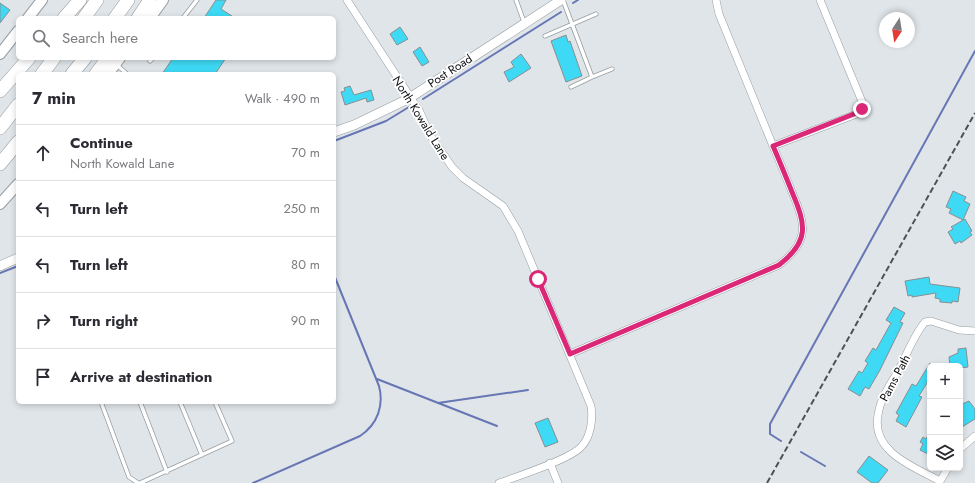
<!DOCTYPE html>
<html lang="en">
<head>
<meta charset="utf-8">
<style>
	:root { --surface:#fff; --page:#f7f7f7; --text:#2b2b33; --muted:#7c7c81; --line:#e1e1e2 }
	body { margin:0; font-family:Jost,sans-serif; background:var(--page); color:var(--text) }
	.controls { position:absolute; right:12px; bottom:12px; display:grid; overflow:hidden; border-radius:6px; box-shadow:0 2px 6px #0003 }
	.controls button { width:36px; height:36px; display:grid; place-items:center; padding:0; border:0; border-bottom:1px solid var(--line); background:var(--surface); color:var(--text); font:20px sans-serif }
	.compass { position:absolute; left:879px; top:12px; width:36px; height:36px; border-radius:50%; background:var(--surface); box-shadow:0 2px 6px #0003; rotate:192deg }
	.stop { position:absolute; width:12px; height:12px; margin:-9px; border:3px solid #db2777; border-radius:50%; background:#fff }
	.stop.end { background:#db2777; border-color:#fff; box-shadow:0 1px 4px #0008 }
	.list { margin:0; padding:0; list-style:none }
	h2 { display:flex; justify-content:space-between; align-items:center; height:52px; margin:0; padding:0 16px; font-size:17px }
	h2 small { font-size:13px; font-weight:400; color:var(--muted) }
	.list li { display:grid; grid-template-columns:26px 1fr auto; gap:12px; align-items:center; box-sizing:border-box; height:56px; padding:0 16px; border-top:1px solid var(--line) }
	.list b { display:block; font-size:15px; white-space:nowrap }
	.list p { margin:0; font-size:13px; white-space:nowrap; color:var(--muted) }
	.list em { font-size:13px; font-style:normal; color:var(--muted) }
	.icon { flex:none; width:22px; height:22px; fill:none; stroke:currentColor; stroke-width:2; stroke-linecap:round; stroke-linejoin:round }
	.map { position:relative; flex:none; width:975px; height:483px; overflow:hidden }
	.search { position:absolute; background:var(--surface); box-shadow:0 2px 6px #0003; left:16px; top:16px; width:320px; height:44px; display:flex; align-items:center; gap:10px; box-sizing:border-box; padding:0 14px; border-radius:6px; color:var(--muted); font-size:15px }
	.panel { position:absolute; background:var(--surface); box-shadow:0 2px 6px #0003; left:16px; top:72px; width:320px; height:332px; border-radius:6px }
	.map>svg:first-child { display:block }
</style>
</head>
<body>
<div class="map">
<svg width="975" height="483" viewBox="0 0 975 483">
	<rect width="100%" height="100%" fill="#dfe5e9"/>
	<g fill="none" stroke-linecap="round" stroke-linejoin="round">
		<path stroke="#6776b4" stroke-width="2" d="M573,3L578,0
			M423,99L561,12
			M334,141L386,121L409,107
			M0,273L18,266
			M377,379L497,426
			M438,403L528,390
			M781,441L770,434V424L975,51
			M801,452L825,466
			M253,483L360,436C378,424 384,405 379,386L334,275"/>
	</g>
	<path fill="#3ed9f5" stroke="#888f91" d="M216,0H226L221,9L235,18H204Z
		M0,3L10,10L0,23Z
		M400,27L408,39L397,45L390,34Z
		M566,35L568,42L570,41L582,76L566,82L551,41Z
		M420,47L429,62L422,66L413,52Z
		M521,54L531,68L509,82L504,72L514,67L511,62Z
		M173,58H226L215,74H162Z
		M350,86L354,95L371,90L374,100L367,102L366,98L345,105L341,92L345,91L344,88Z
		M953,191L966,197L964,201L970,204L963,220L949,213L951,209L946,207Z
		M965,219L972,231L970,232L972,235L961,243L960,241L955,244L948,232L953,229L951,227Z
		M929,277L930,284L960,288L958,302L952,301V303L940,302V299L935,298L936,293L912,297V295L908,296L905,281Z
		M894,307L905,313L900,322L903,323L880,370L869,389L865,387L860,396L848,389L859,371L862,373L868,363L865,361L873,348L876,350L891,323L886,320Z
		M966,348L968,367L961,368V366H950L949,357L958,353V349Z
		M930,363V378L919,396L922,397L906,427L896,421L899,415L896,413L912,384L916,386Z
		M969,401L975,409V419L962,427L960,424V405Z
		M548,418L558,442L545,447L535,423Z
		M930,431V455L920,450L923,444L920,442L923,437L926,439Z
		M869,456L888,470L878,483H872L857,472Z"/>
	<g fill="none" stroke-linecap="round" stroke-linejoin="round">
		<defs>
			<path id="service" d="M516,0L524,22
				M563,0L592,77L571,87
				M183,18L197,0
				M545,36L596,14
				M150,61L153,58
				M117,65L127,74
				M592,77L612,69
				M101,402L129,477L138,483
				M140,402L167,472
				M180,402L202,455
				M140,483L232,441L215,402"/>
			<path id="minor" d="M347,0L420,112L430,135L452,167L463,178L503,206L518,231L591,406C593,419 591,437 581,447C569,460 518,476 499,483
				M716,0L719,14L773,146L859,113L862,109L863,104L820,0
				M570,354L779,265C810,241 806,225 792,192C786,177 780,162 773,146
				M960,449L975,436
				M550,463L558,483
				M940,481C914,467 871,452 878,415C880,400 889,386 897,373C906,357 913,336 925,322L931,321L959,330L975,331
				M939,483L948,468"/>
			<path id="tertiary" d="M334,132L354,125L408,99L561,0
				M0,266L18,258"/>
			<path id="secondary" d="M28,18L42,0
				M150,18L163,0
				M0,54L18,31
				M108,74L120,58
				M0,204L18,184"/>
			<path id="motorway" d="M64,18L80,0
				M84,18L97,0
				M115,18L128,0
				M138,18L150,0
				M42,74L54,58
				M72,74L85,58
				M96,74L108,58
				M0,91L29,58
				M0,128L18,105
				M0,164L18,142"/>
		</defs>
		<use href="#service" stroke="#979da0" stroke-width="5"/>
		<use href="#minor" stroke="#979da0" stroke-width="8"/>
		<use href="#tertiary" stroke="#979da0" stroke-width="10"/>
		<use href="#secondary" stroke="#979da0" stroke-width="12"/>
		<use href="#motorway" stroke="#979da0" stroke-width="14"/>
		<use href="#service" stroke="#fff" stroke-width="3.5"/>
		<use href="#minor" stroke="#fff" stroke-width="7"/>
		<use href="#tertiary" stroke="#fff" stroke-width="9"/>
		<use href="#secondary" stroke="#fff" stroke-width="10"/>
		<use href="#motorway" stroke="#fff" stroke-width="13"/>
		<path stroke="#4f5255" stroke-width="2" stroke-dasharray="6 3" stroke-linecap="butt" d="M767,483L975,113"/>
	</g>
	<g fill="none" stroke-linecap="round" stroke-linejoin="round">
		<path stroke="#db2777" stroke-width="5" d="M538,279L570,354L779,265C810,241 806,225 792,192C786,177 780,162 773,146L859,112L862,109"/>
	</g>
	<g text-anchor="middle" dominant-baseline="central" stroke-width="3.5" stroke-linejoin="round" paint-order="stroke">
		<g font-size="12" fill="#0d0f11" stroke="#fff">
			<text transform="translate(450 71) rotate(-33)">Post Road</text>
			<text transform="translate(421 118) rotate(58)">North Kowald Lane</text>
			<text transform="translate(895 378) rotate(-62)">Pams Path</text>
		</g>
	</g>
</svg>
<div class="controls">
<button>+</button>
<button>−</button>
<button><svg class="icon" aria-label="layers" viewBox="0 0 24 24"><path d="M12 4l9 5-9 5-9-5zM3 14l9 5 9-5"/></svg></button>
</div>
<svg class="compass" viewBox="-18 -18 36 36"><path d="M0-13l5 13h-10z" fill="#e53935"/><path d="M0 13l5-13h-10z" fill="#7c7c81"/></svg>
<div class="stop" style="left:538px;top:279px"></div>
<div class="stop end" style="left:862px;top:109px"></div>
<div class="search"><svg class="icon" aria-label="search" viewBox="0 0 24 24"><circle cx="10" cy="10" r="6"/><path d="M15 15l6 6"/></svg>Search here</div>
<section class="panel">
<h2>7 min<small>Walk · 490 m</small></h2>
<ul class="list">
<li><svg class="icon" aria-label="ahead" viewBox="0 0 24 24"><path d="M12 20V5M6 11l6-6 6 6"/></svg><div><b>Continue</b><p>North Kowald Lane</p></div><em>70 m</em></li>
<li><svg class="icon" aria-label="left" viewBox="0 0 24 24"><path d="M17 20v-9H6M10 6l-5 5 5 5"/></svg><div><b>Turn left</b></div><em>250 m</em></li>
<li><svg class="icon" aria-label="left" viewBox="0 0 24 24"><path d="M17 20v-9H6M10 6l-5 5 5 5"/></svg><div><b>Turn left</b></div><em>80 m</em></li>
<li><svg class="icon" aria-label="right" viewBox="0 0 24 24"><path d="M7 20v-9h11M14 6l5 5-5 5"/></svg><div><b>Turn right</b></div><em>90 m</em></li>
<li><svg class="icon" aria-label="arrive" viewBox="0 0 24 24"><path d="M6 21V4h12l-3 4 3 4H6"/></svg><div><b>Arrive at destination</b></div></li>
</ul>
</section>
</div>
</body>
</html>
